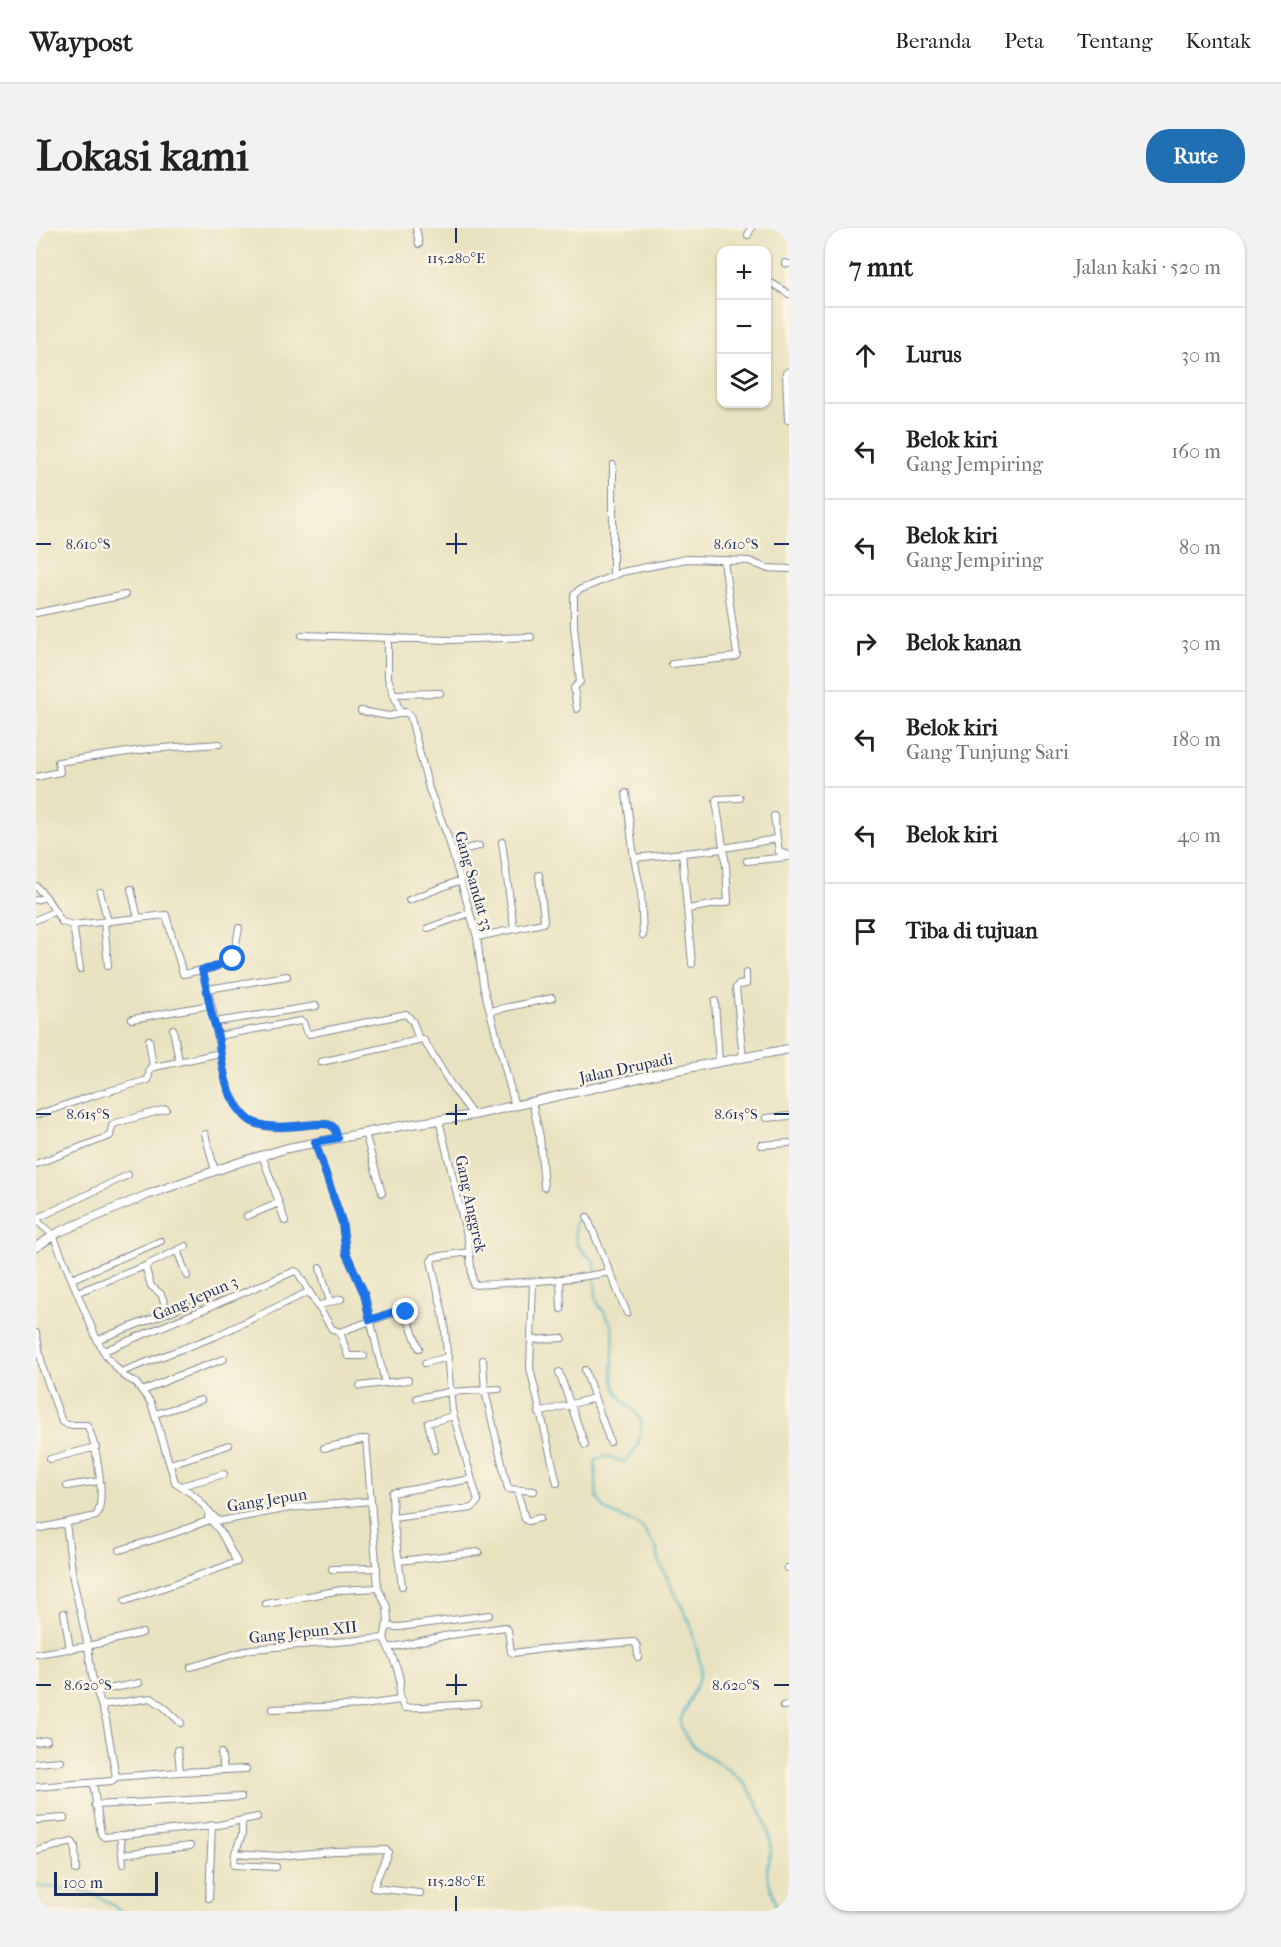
<!DOCTYPE html>
<html lang="id">
<head>
<meta charset="utf-8">
<style>
	:root { --surface:#fff; --page:#f2f2f2; --text:#202124; --muted:#757577; --line:#e0e0e0; --accent:#1f6fb2 }
	body { margin:0; font-family:"IM FELL French Canon",serif; background:var(--page); color:var(--text) }
	.controls { position:absolute; right:18px; top:18px; display:grid; overflow:hidden; border-radius:12px; box-shadow:0 2px 4px #0004 }
	.controls button { width:54px; height:54px; display:grid; place-items:center; padding:0; border:0; border-bottom:2px solid var(--line); background:var(--surface); color:var(--text); font:30px sans-serif }
	.scale { position:absolute; left:18px; bottom:15px; width:104px; box-sizing:border-box; padding-left:6px; border:3px solid #1b2f5e; border-top:0; font-size:16px; line-height:21px; white-space:nowrap; color:#1b2f5e; -webkit-text-stroke:4px #fcf5e5; paint-order:stroke }
	.stop { position:absolute; width:18px; height:18px; margin:-14px; border:4px solid #1a73e8; border-radius:50%; background:#fff }
	.stop.end { background:#1a73e8; border-color:#fff; box-shadow:0 2px 6px #0008 }
	.list { margin:0; padding:0; list-style:none }
	h2 { display:flex; justify-content:space-between; align-items:center; height:78px; margin:0; padding:0 24px; font-size:26px }
	h2 small { font-size:20px; font-weight:400; color:var(--muted) }
	.list li { display:grid; grid-template-columns:39px 1fr auto; gap:18px; align-items:center; box-sizing:border-box; height:96px; padding:0 24px; border-top:2px solid var(--line) }
	.list b { display:block; font-size:22px; white-space:nowrap }
	.list p { margin:0; font-size:20px; white-space:nowrap; color:var(--muted) }
	.list em { font-size:20px; font-style:normal; color:var(--muted) }
	.icon { flex:none; width:33px; height:33px; fill:none; stroke:currentColor; stroke-width:2; stroke-linecap:round; stroke-linejoin:round }
	.map { position:relative; flex:none; width:753px; height:1683px; overflow:hidden; border-radius:24px }
	header { display:flex; align-items:center; gap:36px; box-sizing:border-box; height:84px; padding:0 30px; background:var(--surface); border-bottom:2px solid var(--line) }
	header strong { font-size:28px }
	nav { display:flex; gap:33px; margin-inline-start:auto; font-size:21px }
	.intro { display:flex; align-items:center; justify-content:space-between; box-sizing:border-box; height:144px; padding:0 36px }
	h1 { margin:0; font-size:42px }
	.button { padding:15px 27px; border-radius:24px; background:var(--accent); color:#fff; font-size:21px; font-weight:700 }
	main { display:flex; gap:36px; padding:0 36px }
	aside { flex:1; background:var(--surface); border-radius:24px; box-shadow:0 2px 4px #0004 }
	.map>svg:first-child { display:block }
</style>
</head>
<body>
<header>
<strong>Waypost</strong>
<nav><a>Beranda</a><a>Peta</a><a>Tentang</a><a>Kontak</a></nav>
</header>
<div class="intro"><h1>Lokasi kami</h1><a class="button">Rute</a></div>
<main>
<div class="map">
<svg width="753" height="1683" viewBox="0 0 753 1683">
	<rect width="100%" height="100%" fill="#fcf5e5"/>
	<filter id="ink" filterUnits="userSpaceOnUse"><feTurbulence type="fractalNoise" baseFrequency=".0167" numOctaves="2"/><feDisplacementMap in="SourceGraphic" scale="12" xChannelSelector="R" yChannelSelector="G"/><feConvolveMatrix kernelMatrix="1 2 1 2 8 2 1 2 1" color-interpolation-filters="sRGB"/></filter>
	<filter id="wash" filterUnits="userSpaceOnUse"><feTurbulence type="fractalNoise" baseFrequency=".008" numOctaves="4" result="noise"/><feDisplacementMap in="SourceGraphic" scale="24" xChannelSelector="R" yChannelSelector="G"/><feGaussianBlur stdDeviation="1.35" result="paint"/><feColorMatrix in="noise" values="0 0 0 0 0 0 0 0 0 0 0 0 0 0 0 0 0 1.4 0 .05"/><feComposite in="paint" operator="in"/></filter>
	<g filter="url(#wash)">
		<rect width="100%" height="100%" fill="#e9e2c0"/>
		<g fill="none" stroke-linecap="round" stroke-linejoin="round">
			<path stroke="#45b1c4" stroke-width="2" d="M544,990L539,994C538,1018 541,1019 559,1034C560,1046 557,1064 562,1075C567,1085 576,1092 577,1103C579,1121 574,1141 579,1159C582,1173 604,1183 605,1195C606,1208 600,1228 587,1234C576,1230 567,1224 559,1234L561,1269L568,1280L573,1284L604,1297L620,1319L625,1338L654,1395L665,1438L663,1451L644,1493C649,1526 690,1534 709,1556C720,1569 735,1603 735,1620C735,1628 730,1635 731,1643C732,1656 740,1668 740,1683
				M0,1658C35,1662 55,1658 84,1683"/>
		</g>
	</g>
	<g filter="url(#ink)">
		<g fill="none" stroke-linecap="round" stroke-linejoin="round">
			<defs>
				<path id="minor" d="M380,0L383,16
					M712,7L715,0
					M749,35L753,36
					M737,56L753,66
					M752,192L750,145L753,143
					M577,237V347
					M0,385L89,367
					M266,407L412,412L495,409
					M352,410V450L364,484
					M636,436L699,429L701,427L688,333
					M357,466L404,465
					M541,481L538,460L544,454L538,398V367L543,362L586,344L651,331L713,333L730,340L753,341
					M325,483L353,488L370,484L374,487L393,561L412,609L441,709L447,757L479,878
					M0,549L24,544L22,534L113,521L183,516
					M590,565L598,630L605,664L607,707
					M738,588L743,624L753,627
					M466,614L478,701
					M688,620L740,611
					M416,624L443,618
					M646,624L656,736
					M598,630L687,621
					M711,633L752,629
					M0,658L10,669L26,694L37,697L130,687L147,746L166,742C173,763 177,784 181,805C186,832 186,857 203,880C207,886 212,893 219,895C243,905 269,894 293,896L298,900L302,910
					M95,661L102,690
					M64,664L72,694
					M0,672L10,669
					M373,672L425,652
					M652,681L692,674L690,638L680,573L681,571L704,570
					M0,692L19,683
					M68,694L72,738
					M37,697L44,741
					M392,700L434,685
					M441,709L507,695L508,692L503,647
					M166,742C183,741 184,734 197,731L203,700
					M172,761L251,748
					M679,773L683,834
					M454,783L516,770
					M96,791L174,777
					M179,794L280,778
					M137,801L143,833
					M182,808L264,793L267,794L270,803L273,806L370,786L377,794L383,812
					M113,812L117,839
					M707,830L700,760L702,757L710,756V745
					M285,834L387,811L417,860L437,887
					M496,874L504,909L508,959
					M0,887L59,867L112,852L114,840L184,825
					M730,890L753,888
					M403,892L432,1012L437,1056L440,1057C485,1054 530,1053 574,1044
					M329,905L346,965
					M169,906L179,943
					M279,914L306,994L310,1025L328,1065L349,1155
					M725,917L753,915
					M0,936L74,908L76,898L80,895L130,881
					M243,975L249,993
					M211,988L243,975L226,927
					M551,989L591,1085
					M0,991L92,947
					M0,992L17,1007L61,1112L71,1129L88,1148L100,1155L115,1175L139,1254L159,1268L181,1292L185,1293L254,1280L335,1273
					M141,1022L151,1048
					M109,1038L115,1058L125,1066L132,1084
					M284,1040L294,1074
					M36,1051L125,1013
					M524,1051L525,1081
					M497,1054L494,1140L521,1255
					M42,1064L109,1038L150,1018
					M281,1078L305,1071
					M304,1104L312,1128H328
					M0,1105L7,1141L26,1194L32,1197H51C60,1215 71,1272 60,1288L0,1301
					M61,1112L151,1077
					M495,1112L526,1110
					M68,1123L259,1043L262,1045L296,1101L304,1104L368,1081L383,1120
					M447,1132L449,1163L472,1261L498,1263
					M389,1135L412,1129
					M549,1142L574,1214
					M85,1144L180,1108L272,1064
					M523,1144L549,1217
					M324,1158L372,1152
					M107,1163L136,1150L188,1131
					M381,1170L413,1164L463,1161
					M503,1185L558,1170
					M119,1186L165,1172
					M288,1220L330,1211L342,1360L351,1379L352,1393L348,1410L361,1440L364,1452L363,1468L368,1480L441,1476
					M399,1222L392,1195L417,1188
					M14,1231L60,1219
					M134,1236L193,1217
					M31,1258L64,1253
					M145,1258L188,1246
					M481,1262L489,1291L492,1293L504,1290
					M357,1290L436,1280L442,1273L416,1182L408,1091L395,1033L398,1029L433,1024
					M30,1295L37,1351L52,1418L56,1448L70,1492L80,1549
					M84,1322L136,1306L174,1292
					M363,1333L443,1324
					M751,1340H753
					M296,1341L341,1340
					M366,1358L357,1290L356,1265L435,1251
					M89,1373L201,1334L184,1303L172,1289L173,1283
					M230,1376L305,1362L342,1360
					M28,1385L34,1421
					M350,1398L363,1399L453,1387
					M353,1420L408,1408L469,1399L472,1402L475,1424L477,1425L507,1421L598,1414L601,1418L602,1429
					M0,1426L52,1418L106,1405
					M155,1439L215,1421L348,1410
					M62,1463L103,1455
					M65,1477L115,1470L128,1479L145,1495
					M747,1478L753,1477
					M237,1481L328,1477L364,1472
					M0,1514L11,1512
					M142,1522L144,1544
					M185,1525L188,1542
					M0,1535L25,1533
					M57,1555L65,1606L68,1609L183,1597L221,1589
					M0,1559L76,1553L80,1549L144,1544L210,1541
					M59,1577L205,1569
					M0,1592L28,1590
					M206,1593V1607L199,1625L198,1637L240,1639
					M84,1607L87,1636
					M0,1623L36,1614L39,1618L40,1642
					M199,1625L243,1628L298,1623L350,1622L352,1624L337,1660L384,1665
					M86,1626L154,1618
					M173,1670L176,1597"/>
				<path id="tertiary" d="M0,1019L23,1004L111,967L204,934L252,920L370,897L437,887L620,846L753,821"/>
			</defs>
			<use href="#minor" stroke="#82888f" stroke-width="8"/>
			<use href="#tertiary" stroke="#82888f" stroke-width="10"/>
			<use href="#minor" stroke="#fff" stroke-width="6"/>
			<use href="#tertiary" stroke="#fff" stroke-width="8"/>
		</g>
	</g>
	<g fill="none" stroke-linecap="round" stroke-linejoin="round" filter="url(#ink)">
		<path stroke="#1a73e8" stroke-width="8" d="M197,731C184,734 183,740 166,742C171,757 172,772 176,787C178,795 181,802 182,809C187,838 188,869 211,890C232,909 286,890 296,898C299,900 300,906 302,910L279,914L306,994L310,1025L328,1065L334,1092L366,1081L370,1084"/>
	</g>
	<path fill="none" stroke="#1b2f5e" stroke-width="2" d="M420,0V15M420,305V326M0,316H15M410,316H431M738,316H753M420,876V897M0,886H15M410,886H431M738,886H753M420,1446V1467M0,1457H15M410,1457H431M738,1457H753M420,1668V1683"/>
	<g text-anchor="middle" dominant-baseline="central" stroke-width="5" stroke-linejoin="round" paint-order="stroke">
		<g font-size="16" fill="#1b2f5e" stroke="#fcf5e5">
			<text transform="translate(438 653) rotate(74)">Gang Sandat 33</text>
			<text transform="translate(590 840) rotate(-12)">Jalan Drupadi</text>
			<text transform="translate(435 976) rotate(78)">Gang Anggrek</text>
			<text transform="translate(159 1070) rotate(-23)">Gang Jepun 3</text>
			<text transform="translate(231 1272) rotate(-9)">Gang Jepun</text>
			<text transform="translate(267 1404) rotate(-6)">Gang Jepun XII</text>
		</g>
	</g>
	<g font-size="15" text-anchor="middle" fill="#1b2f5e" stroke="#fcf5e5" stroke-width="5" stroke-linejoin="round" paint-order="stroke">
		<text x="420" y="35">115.280°E</text>
		<text x="52" y="321">8.610°S</text>
		<text x="700" y="321">8.610°S</text>
		<text x="52" y="891">8.615°S</text>
		<text x="700" y="891">8.615°S</text>
		<text x="52" y="1462">8.620°S</text>
		<text x="700" y="1462">8.620°S</text>
		<text x="420" y="1658">115.280°E</text>
	</g>
</svg>
<div class="controls">
<button>+</button>
<button>−</button>
<button><svg class="icon" aria-label="layers" viewBox="0 0 24 24"><path d="M12 4l9 5-9 5-9-5zM3 14l9 5 9-5"/></svg></button>
</div>
<div class="scale">100 m</div>
<div class="stop" style="left:197px;top:731px"></div>
<div class="stop end" style="left:370px;top:1084px"></div>
</div>
<aside>
<h2>7 mnt<small>Jalan kaki · 520 m</small></h2>
<ul class="list">
<li><svg class="icon" aria-label="ahead" viewBox="0 0 24 24"><path d="M12 20V5M6 11l6-6 6 6"/></svg><div><b>Lurus</b></div><em>30 m</em></li>
<li><svg class="icon" aria-label="left" viewBox="0 0 24 24"><path d="M17 20v-9H6M10 6l-5 5 5 5"/></svg><div><b>Belok kiri</b><p>Gang Jempiring</p></div><em>160 m</em></li>
<li><svg class="icon" aria-label="left" viewBox="0 0 24 24"><path d="M17 20v-9H6M10 6l-5 5 5 5"/></svg><div><b>Belok kiri</b><p>Gang Jempiring</p></div><em>80 m</em></li>
<li><svg class="icon" aria-label="right" viewBox="0 0 24 24"><path d="M7 20v-9h11M14 6l5 5-5 5"/></svg><div><b>Belok kanan</b></div><em>30 m</em></li>
<li><svg class="icon" aria-label="left" viewBox="0 0 24 24"><path d="M17 20v-9H6M10 6l-5 5 5 5"/></svg><div><b>Belok kiri</b><p>Gang Tunjung Sari</p></div><em>180 m</em></li>
<li><svg class="icon" aria-label="left" viewBox="0 0 24 24"><path d="M17 20v-9H6M10 6l-5 5 5 5"/></svg><div><b>Belok kiri</b></div><em>40 m</em></li>
<li><svg class="icon" aria-label="arrive" viewBox="0 0 24 24"><path d="M6 21V4h12l-3 4 3 4H6"/></svg><div><b>Tiba di tujuan</b></div></li>
</ul>
</aside>
</main>
</body>
</html>
